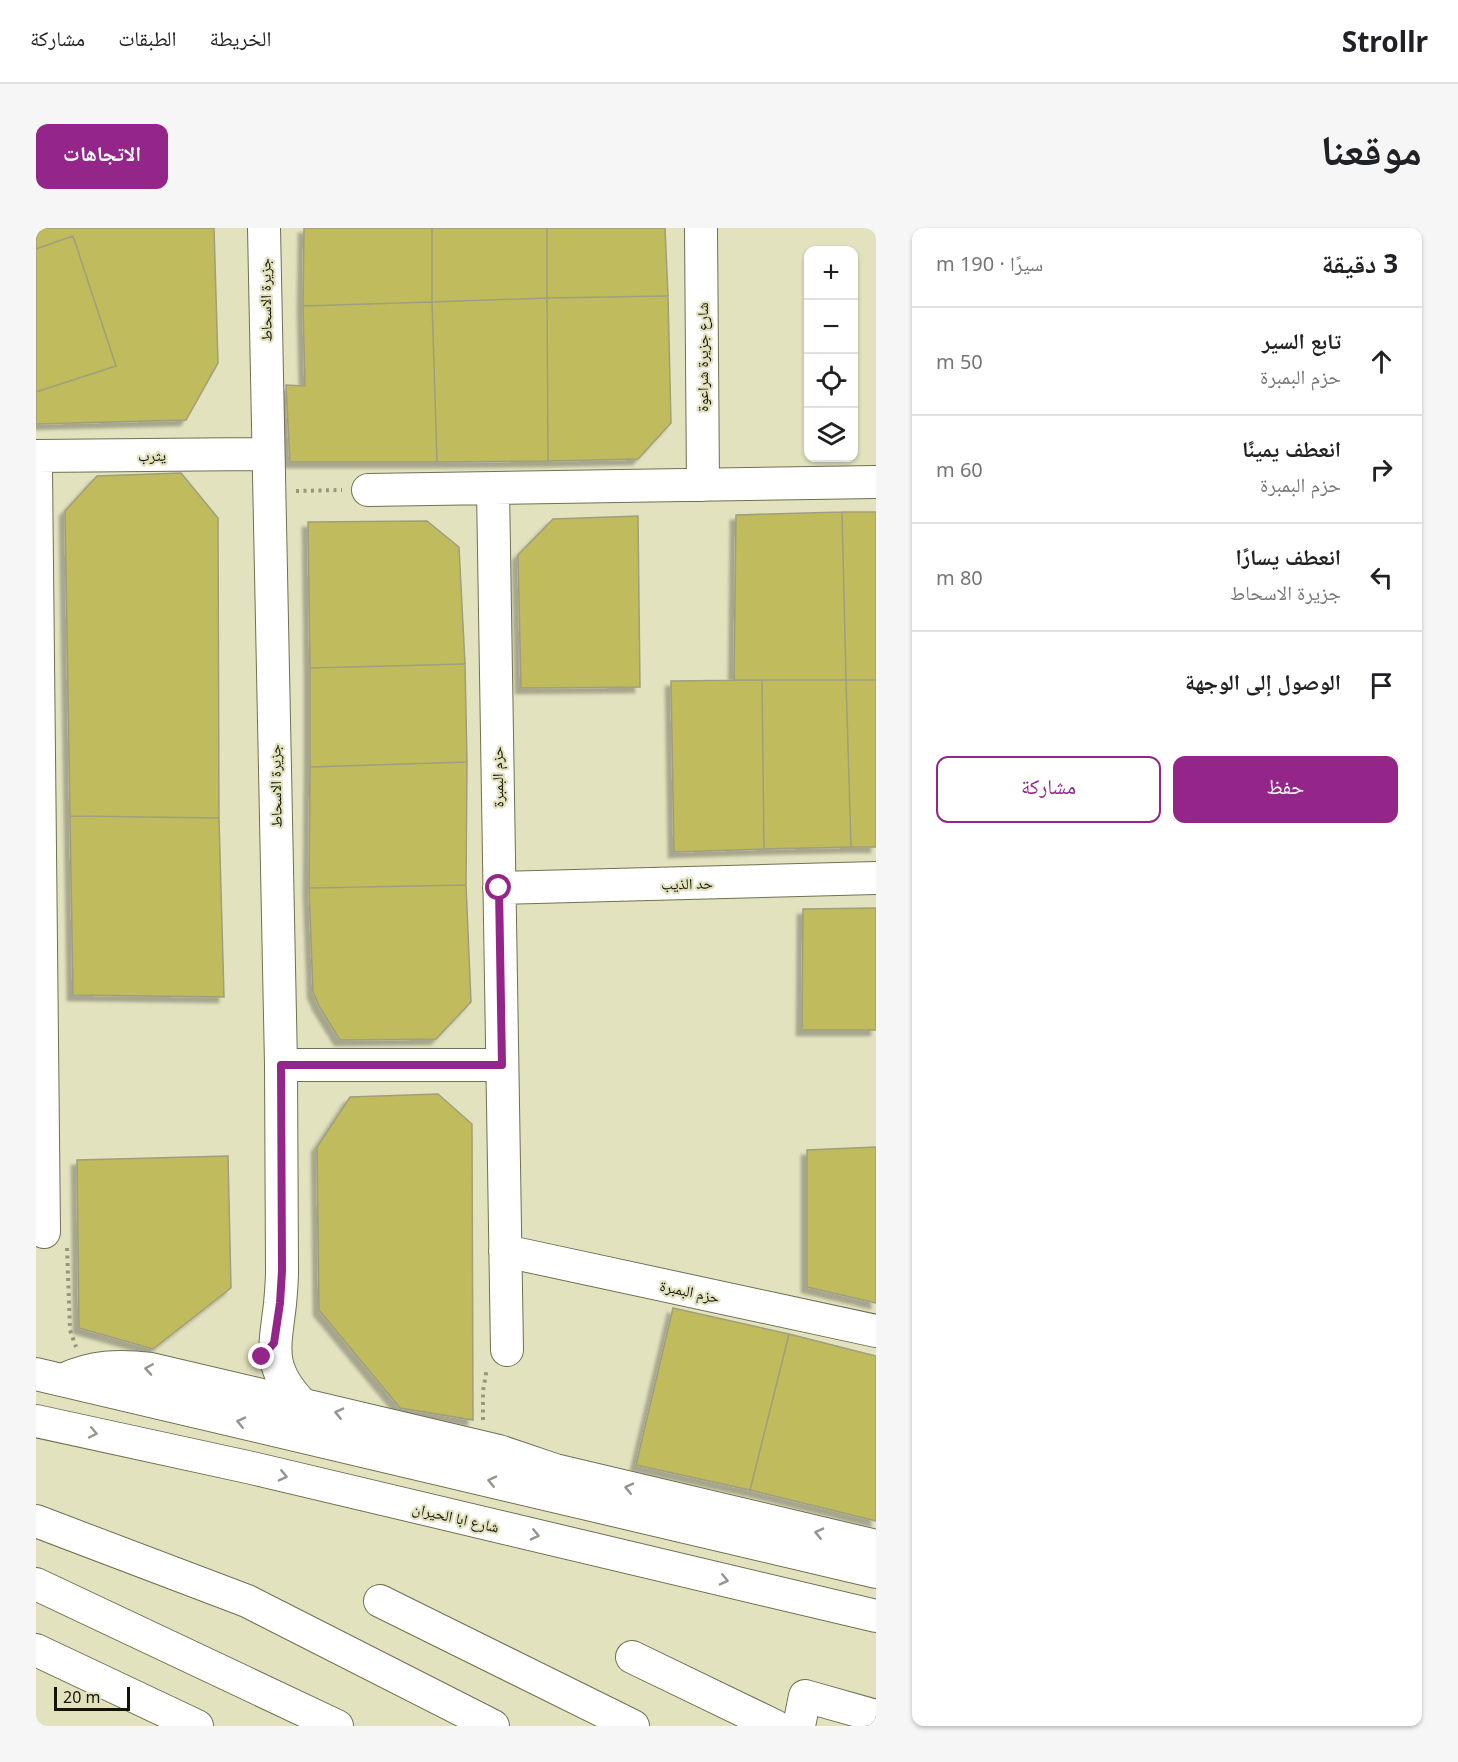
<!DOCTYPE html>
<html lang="ar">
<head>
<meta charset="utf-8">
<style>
	:root { --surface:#fff; --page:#f6f6f6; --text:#202124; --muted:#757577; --line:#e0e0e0; --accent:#932688 }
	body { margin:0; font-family:"Noto Sans","Noto Naskh Arabic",sans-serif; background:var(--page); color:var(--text); direction:rtl }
	.controls { position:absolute; right:18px; top:18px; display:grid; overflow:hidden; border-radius:12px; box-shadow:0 2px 4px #0004 }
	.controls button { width:54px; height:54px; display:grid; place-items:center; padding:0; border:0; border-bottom:2px solid var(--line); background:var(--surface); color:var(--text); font:30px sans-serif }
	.scale { position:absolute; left:18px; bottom:15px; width:76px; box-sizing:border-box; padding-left:6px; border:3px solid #141307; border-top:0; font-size:16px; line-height:21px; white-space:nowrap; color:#141307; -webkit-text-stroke:4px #e2e2bf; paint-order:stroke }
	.stop { position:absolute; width:18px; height:18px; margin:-14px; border:4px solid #932688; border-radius:50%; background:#fff }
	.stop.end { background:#932688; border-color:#fff; box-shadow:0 2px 6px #0008 }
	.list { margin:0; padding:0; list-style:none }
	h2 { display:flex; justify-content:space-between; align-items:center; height:78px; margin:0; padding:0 24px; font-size:26px }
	h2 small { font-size:20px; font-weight:400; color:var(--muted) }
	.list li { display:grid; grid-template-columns:39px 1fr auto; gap:18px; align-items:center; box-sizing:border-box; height:108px; padding:0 24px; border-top:2px solid var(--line) }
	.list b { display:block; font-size:22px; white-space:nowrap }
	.list p { margin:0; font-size:20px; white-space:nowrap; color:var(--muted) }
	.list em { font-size:20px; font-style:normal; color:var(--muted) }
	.actions { display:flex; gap:12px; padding:18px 24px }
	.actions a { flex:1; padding:14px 0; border:2px solid var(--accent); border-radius:12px; text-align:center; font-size:21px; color:var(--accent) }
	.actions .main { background:var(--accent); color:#fff }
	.icon { flex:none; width:33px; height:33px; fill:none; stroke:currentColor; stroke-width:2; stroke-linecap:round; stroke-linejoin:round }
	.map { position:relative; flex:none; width:840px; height:1498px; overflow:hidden; direction:ltr; border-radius:12px }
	header { display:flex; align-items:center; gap:36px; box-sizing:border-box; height:84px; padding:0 30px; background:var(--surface); border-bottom:2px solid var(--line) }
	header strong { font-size:28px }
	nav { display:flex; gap:33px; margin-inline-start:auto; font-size:21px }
	.intro { display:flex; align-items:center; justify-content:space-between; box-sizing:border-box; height:144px; padding:0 36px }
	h1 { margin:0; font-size:42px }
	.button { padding:15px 27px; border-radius:12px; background:var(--accent); color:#fff; font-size:21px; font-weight:700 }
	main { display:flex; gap:36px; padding:0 36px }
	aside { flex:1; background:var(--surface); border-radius:12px; box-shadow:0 2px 4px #0004 }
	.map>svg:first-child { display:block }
</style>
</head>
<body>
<header>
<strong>Strollr</strong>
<nav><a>الخريطة</a><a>الطبقات</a><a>مشاركة</a></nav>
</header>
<div class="intro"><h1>موقعنا</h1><a class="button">الاتجاهات</a></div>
<main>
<aside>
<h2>3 دقيقة<small>سيرًا · 190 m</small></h2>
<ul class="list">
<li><svg class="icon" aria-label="ahead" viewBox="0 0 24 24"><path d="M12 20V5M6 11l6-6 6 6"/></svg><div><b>تابع السير</b><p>حزم البمبرة</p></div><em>50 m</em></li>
<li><svg class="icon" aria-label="right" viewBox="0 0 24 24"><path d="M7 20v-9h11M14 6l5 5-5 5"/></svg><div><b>انعطف يمينًا</b><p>حزم البمبرة</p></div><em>60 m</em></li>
<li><svg class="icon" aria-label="left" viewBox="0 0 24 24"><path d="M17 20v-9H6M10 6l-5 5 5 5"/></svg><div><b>انعطف يسارًا</b><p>جزيرة الاسحاط</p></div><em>80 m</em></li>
<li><svg class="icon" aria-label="arrive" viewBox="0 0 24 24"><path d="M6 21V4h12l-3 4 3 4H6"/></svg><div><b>الوصول إلى الوجهة</b></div></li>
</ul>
<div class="actions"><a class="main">حفظ</a><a>مشاركة</a></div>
</aside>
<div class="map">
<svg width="840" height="1498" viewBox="0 0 840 1498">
	<defs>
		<filter id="shadow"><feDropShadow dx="-5.5" dy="5.5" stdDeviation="1.5" flood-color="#0004"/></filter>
	</defs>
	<rect width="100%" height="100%" fill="#e2e2bf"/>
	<path fill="#c0bb5c" stroke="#9f9e7d" stroke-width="1.5" filter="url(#shadow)" d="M0,0H178L182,135L150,192L0,196Z
		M268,0H396V74L267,78Z
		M396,0H511V70L396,74Z
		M511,0H629L632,68L511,70Z
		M37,8L80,138L0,164V21Z
		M632,68L635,195L602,231L512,233L511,70Z
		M511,70L512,233L401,234L396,74Z
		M396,74L401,234H254L250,157L269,158L267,78Z
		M145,245L182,290L183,590L34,588L29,283L61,248Z
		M806,284L810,452H698L700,287Z
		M806,284H840V452H810Z
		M602,288L604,459L485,460L482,327L517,291Z
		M391,293L423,319L429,436L274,440L272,294Z
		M429,436L431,534L274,539V440Z
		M726,452L728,621L638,624L635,453Z
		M726,452H810L815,619L728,621Z
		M810,452H840V619H815Z
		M431,534L430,657L273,660L274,539Z
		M34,588L183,590L188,769L37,767Z
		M430,657L435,774L400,811L304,812L283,778L277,764L273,660Z
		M840,680V802H766L767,681Z
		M402,866L436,896L437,1192L364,1180L283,1082L281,919L314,869Z
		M840,919V1075L771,1059V922Z
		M192,928L195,1060L117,1121L43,1100L41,932Z
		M637,1080L753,1106L714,1262L600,1237Z
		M753,1106L840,1128V1293L714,1262Z"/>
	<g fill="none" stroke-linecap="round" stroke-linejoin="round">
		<defs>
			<path id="minor" d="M228,0L245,837L246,1043C246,1054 245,1065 244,1076C239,1120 231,1139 265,1175
				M665,0L667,257
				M0,228L232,226
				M0,242L8,1004
				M457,261L471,1122
				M332,262L840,254
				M463,660L840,650
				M245,837H466
				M469,1023L840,1103
				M0,1146L840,1344
				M26,1152C57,1138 82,1137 115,1141L463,1223L519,1242L840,1318
				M0,1193L216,1240L840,1388
				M0,1293L211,1373L457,1498
				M0,1356L301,1498
				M344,1373L597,1498
				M0,1422L161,1498
				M596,1429L739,1498
				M763,1498L769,1468L840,1488"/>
		</defs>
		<use href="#minor" stroke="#717051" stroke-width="34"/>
		<path stroke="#97977c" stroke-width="4" stroke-dasharray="3 4.5" stroke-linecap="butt" d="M260,263L306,262
			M31,1020L34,1102L40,1119
			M447,1192V1163L451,1140"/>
		<use href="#minor" stroke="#fff" stroke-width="32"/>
	</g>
	<defs><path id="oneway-chevron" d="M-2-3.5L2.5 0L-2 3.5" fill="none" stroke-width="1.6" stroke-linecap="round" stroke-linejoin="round" transform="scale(1.5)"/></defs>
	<g stroke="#95958f">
		<use href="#oneway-chevron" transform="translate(113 1141) rotate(-171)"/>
		<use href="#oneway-chevron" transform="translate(303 1185) rotate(-167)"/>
		<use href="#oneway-chevron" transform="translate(205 1194) rotate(-167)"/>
		<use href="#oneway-chevron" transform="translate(57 1205) rotate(12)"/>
		<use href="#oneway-chevron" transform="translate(247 1248) rotate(13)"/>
		<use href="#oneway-chevron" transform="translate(456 1253) rotate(-167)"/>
		<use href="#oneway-chevron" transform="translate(593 1260) rotate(-167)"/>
		<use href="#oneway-chevron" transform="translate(783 1305) rotate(-167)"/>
		<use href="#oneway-chevron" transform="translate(499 1307) rotate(13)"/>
		<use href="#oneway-chevron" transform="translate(688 1352) rotate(13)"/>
	</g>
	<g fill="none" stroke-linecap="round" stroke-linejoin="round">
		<path stroke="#932688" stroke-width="8" d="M226,1129L238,1115L244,1075L246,1043L245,837H466L463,660"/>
	</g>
	<g text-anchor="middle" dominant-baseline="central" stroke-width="4.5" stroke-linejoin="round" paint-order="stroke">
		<g font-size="15" fill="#141307" stroke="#e2e2bf">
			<text transform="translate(229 72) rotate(-91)">جزيرة الاسحاط</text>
			<text transform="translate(666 129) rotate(-90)">شارع جزيرة شراعوة</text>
			<text transform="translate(116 227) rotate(-1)">يثرب</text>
			<text transform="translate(461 549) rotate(-91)">حزم البمبرة</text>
			<text transform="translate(239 558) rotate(-91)">جزيرة الاسحاط</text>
			<text transform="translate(651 655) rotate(-1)">حد الذيب</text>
			<text transform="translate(654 1063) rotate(12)">حزم البمبرة</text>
			<text transform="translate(420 1289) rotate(13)">شارع ابا الحيران</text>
		</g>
	</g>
</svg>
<div class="controls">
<button>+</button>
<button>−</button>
<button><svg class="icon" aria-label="locate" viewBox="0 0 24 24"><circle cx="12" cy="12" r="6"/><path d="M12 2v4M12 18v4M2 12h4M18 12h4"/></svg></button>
<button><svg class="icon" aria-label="layers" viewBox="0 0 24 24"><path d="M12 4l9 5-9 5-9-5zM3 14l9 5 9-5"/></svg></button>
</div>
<div class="scale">20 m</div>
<div class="stop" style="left:463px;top:660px"></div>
<div class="stop end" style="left:226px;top:1129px"></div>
</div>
</main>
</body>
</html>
